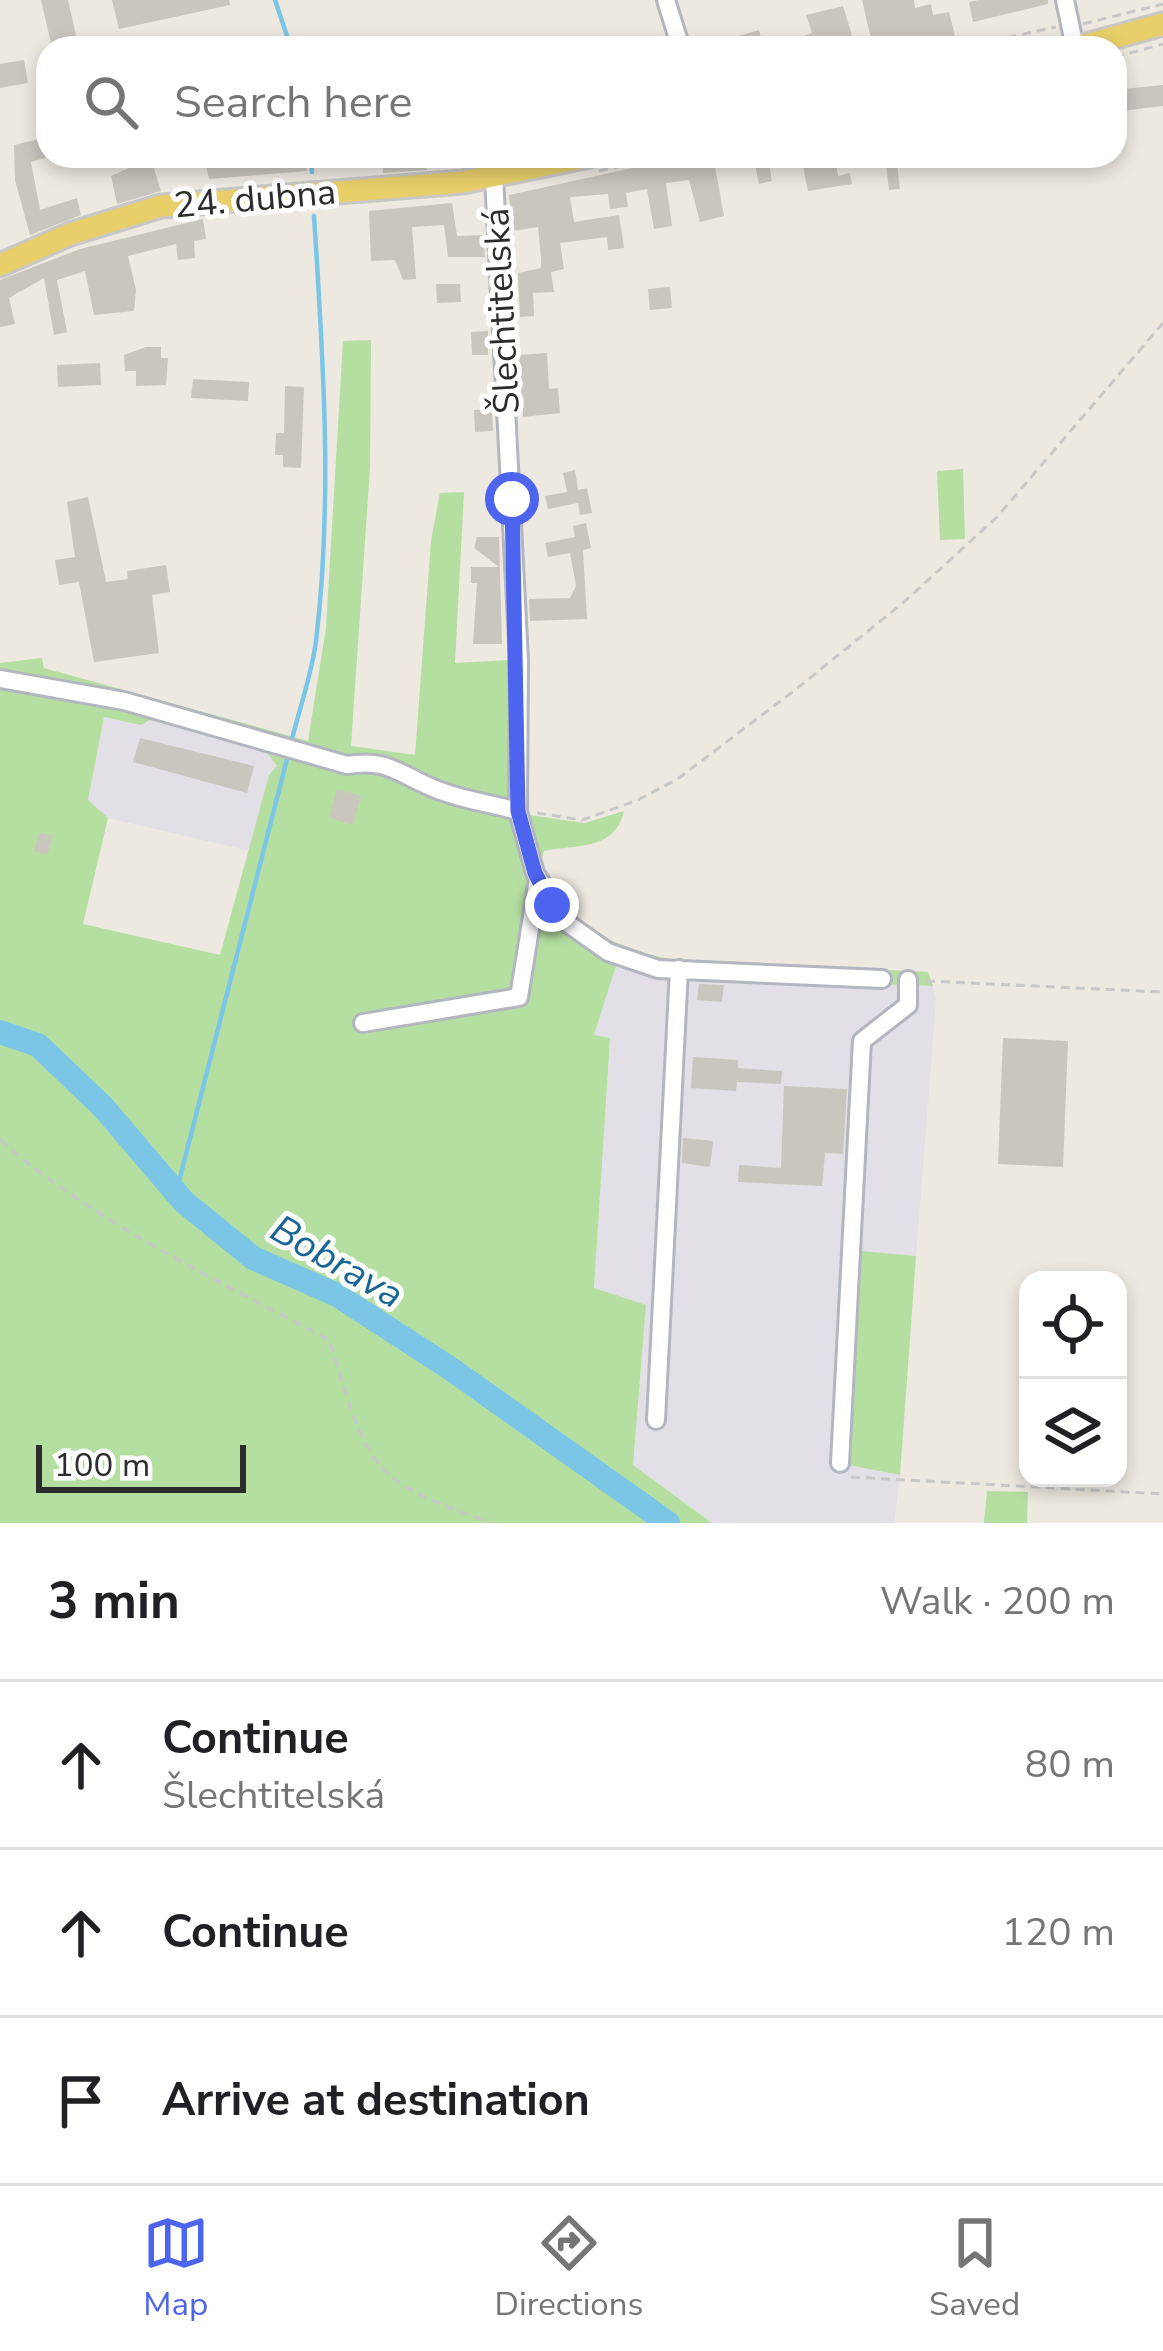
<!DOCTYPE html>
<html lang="en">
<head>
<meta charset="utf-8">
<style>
	:root { --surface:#fff; --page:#f6f6f6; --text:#202124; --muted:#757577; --line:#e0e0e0; --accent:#4c64ee }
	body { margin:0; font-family:"Nunito Sans",sans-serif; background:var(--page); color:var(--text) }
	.controls { position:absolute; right:36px; bottom:36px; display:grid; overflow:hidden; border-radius:24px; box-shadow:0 6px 18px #0003 }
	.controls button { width:108px; height:108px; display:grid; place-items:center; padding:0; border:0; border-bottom:3px solid var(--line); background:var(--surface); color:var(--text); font:60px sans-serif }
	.scale { position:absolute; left:36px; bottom:30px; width:210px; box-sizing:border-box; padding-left:12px; border:6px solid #2c2c2c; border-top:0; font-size:33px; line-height:42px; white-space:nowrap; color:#2c2c2c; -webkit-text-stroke:9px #fff; paint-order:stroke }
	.stop { position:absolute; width:36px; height:36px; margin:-27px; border:9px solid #4c64ee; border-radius:50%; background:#fff }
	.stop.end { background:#4c64ee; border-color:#fff; box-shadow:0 3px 12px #0008 }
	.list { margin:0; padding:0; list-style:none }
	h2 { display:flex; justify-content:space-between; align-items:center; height:156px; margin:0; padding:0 48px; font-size:51px }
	h2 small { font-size:39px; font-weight:400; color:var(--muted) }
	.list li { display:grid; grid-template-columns:78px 1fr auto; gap:36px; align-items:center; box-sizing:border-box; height:168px; padding:0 48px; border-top:3px solid var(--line) }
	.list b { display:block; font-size:45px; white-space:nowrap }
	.list p { margin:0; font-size:39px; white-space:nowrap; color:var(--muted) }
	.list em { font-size:39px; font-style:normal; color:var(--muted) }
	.icon { flex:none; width:66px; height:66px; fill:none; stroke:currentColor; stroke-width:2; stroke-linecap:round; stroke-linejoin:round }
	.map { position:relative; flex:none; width:1163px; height:1523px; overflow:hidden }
	.search { position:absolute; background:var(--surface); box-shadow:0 6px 18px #0003; left:36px; right:36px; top:36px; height:132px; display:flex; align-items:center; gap:30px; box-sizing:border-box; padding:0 42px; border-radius:36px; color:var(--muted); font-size:45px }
	.sheet { height:660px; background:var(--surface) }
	nav { display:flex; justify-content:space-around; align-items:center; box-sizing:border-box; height:168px; border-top:3px solid var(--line); background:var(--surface); font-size:33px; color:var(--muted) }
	nav a { display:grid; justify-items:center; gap:6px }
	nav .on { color:var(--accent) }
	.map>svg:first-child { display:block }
</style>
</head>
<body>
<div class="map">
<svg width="1163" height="1523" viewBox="0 0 1163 1523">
	<rect width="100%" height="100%" fill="#ede8e0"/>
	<path fill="#e2e0e6" d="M104,717L141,725L150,720L266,751L277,766L269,775L250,851L108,818L88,800Z
		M616,965L664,976L933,986L936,1001L916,1256L861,1252L848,1465L900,1475L894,1523H712L633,1465L646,1306L594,1288L610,1038L594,1035Z"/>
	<path fill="#b4dfa0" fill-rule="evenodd" d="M502,189L529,815L585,823L624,811C615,852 574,844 544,851C537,868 549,886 560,900C630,992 820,963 928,972L933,986L664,976L616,966L594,1035L610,1038L594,1288L646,1305L633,1465L712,1523H0V663L42,658L44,668L308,741L326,628L343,341L371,340L370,468L351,746L415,755L431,541L440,493L464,492L455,663L511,660L486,199ZM104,717L141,725L150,720L266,751L277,766L269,775L220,955L83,924L108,818L88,800Z
		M963,469L965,539L940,540L937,471Z
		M861,1251L916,1256L900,1475L848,1465Z
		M987,1491L1028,1492L1027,1523H984Z"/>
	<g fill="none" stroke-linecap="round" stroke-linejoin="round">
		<path stroke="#7bc6e7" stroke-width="4.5" d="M275,0L291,48
			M311,156L312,172
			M292,739C300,707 312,673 316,641C333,501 323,356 314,216
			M176,1193L287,759"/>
		<path stroke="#7bc6e7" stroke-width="24" d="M0,1032L38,1045L103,1107L184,1202L253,1258L337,1295L451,1369L668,1523"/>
	</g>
	<path fill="#c9c6be" d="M41,0H68L79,48H52Z
		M112,0H229L230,5L119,29Z
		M862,0H914L915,8L931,4L933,15L949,12L955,36L873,48Z
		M979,0H1048V4L973,22L969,2Z
		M843,6L856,48H772L812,33L806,15Z
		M759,30L764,48H731L728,39Z
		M24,60L28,83L0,88V64Z
		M1163,85V106L1122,111L1123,89Z
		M48,137V157L31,162L40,210L77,198L81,215L30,235L15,180L14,145Z
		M134,156H150L161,191L117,204L111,176L136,165Z
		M228,156H306L307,171L209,179L205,161Z
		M415,156V161L424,160L427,170L383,173L382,159Z
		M688,156H713L724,216L700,222L689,180L666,183L672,226L654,229L647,189L626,193L628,207L610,209L608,194L570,197L574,222L619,215L624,248L608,250L607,237L560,243L564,269L551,272L554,292L533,293L534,316L520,317L518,273L541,268V258L538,227L512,231L509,195Z
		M753,156H768L772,181L759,184Z
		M801,156H835L838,176L850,173L852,184L808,191Z
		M885,156H896L900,189L889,190Z
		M452,203L457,236L483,235L485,257H448L444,225L412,227L416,279L403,280L395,260L371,261L369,211Z
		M203,219L206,239L194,241L195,258L178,260L176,244L128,256L136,290L134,311L94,315L85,271L57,280L67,332L54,335L44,278L9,298L15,324L0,327V280L80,249Z
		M436,284H460L461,302L437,303Z
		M670,287L672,308L650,310L648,289Z
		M488,331V355H472L471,332Z
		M146,347H161V358H168L166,385L136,386V371H125L124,355Z
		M547,353L549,389L558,388L560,413L523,417L519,355Z
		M100,363L101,385L58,387L57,365Z
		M193,379L249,382L248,401L191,398Z
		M285,386L304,387L301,468L283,467V455H275L276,433H284Z
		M492,409L493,431L475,432L474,410Z
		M575,470L578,490L587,488L592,513L580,515L578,503L548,509L545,496L567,492L563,473Z
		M88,497L106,582L128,579L127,571L166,565L170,592L152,595L159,653L94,662L79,582L59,585L55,560L75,557L67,502Z
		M586,523L591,548L583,550L587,619L530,621L529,599L570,598L576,586L570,553L548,557L545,543L575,537L573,526Z
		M477,537H499L502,644H473L477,583H471V567H499L474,548Z
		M140,738L254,766L247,793L133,762Z
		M337,789L361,796L353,825L329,818Z
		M39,833L53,836L47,855L34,851Z
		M699,984L724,985L722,1002L697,1000Z
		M1003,1038L1068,1041L1063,1167L998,1164Z
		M693,1057L738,1060V1068L782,1071L781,1084L737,1082L736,1091L691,1088Z
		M784,1086L847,1089L843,1154L825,1153L822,1186L738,1182L739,1165L781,1168Z
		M683,1138L713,1141L710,1167L682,1163Z"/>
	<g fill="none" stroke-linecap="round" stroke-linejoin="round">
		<defs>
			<path id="minor" d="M666,0L681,48
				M1065,0L1075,48
				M494,177L519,660L518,811L535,873L567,923L608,952L658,969L882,979
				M0,679L124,701L347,765C383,759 394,770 426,785C453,798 488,803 518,811
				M363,1023L519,997L538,879
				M656,1420L679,969
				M840,1463L862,1041L908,1005V980"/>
			<path id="major" d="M1075,48L1163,24
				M0,265L70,234L161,206L463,182L589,156"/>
		</defs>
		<use href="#minor" stroke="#b3b5bf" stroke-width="22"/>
		<use href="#major" stroke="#c8c8c8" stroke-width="27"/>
		<path stroke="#c8c8c8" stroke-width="3" stroke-dasharray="9 6" stroke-linecap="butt" d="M1083,24L1163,4
			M978,44L1056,27
			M1115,57L1163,44
			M599,171L668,156
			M537,813L582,820L638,800L679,778L795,690L904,602L997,517L1163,323
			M926,981L1163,992
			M0,1140C98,1225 216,1279 329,1340C343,1380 355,1442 386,1472C414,1498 455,1508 489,1523
			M851,1477L1163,1494"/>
		<use href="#minor" stroke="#fff" stroke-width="16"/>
		<use href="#major" stroke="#e8cf6a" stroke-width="21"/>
	</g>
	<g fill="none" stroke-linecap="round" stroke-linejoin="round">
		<path stroke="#4c64ee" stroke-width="15" d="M512,499L518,811L535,873L552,905"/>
	</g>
	<g text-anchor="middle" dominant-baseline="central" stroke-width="10" stroke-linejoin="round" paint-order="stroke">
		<g font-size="36" fill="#2c2c2c" stroke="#fff">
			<text transform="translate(255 199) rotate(-5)">24. dubna</text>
			<text transform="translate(502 311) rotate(-93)">Šlechtitelská</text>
		</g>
		<g font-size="39" font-style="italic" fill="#176596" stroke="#fff">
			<text transform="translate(337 1262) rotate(30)">Bobrava</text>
		</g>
	</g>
</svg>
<div class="controls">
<button><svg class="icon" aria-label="locate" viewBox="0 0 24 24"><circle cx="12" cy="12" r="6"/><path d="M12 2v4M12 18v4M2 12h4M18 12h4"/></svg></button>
<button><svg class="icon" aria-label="layers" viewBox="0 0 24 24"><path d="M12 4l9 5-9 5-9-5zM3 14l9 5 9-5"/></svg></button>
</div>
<div class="scale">100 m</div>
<div class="stop" style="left:512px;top:499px"></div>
<div class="stop end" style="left:552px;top:905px"></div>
<div class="search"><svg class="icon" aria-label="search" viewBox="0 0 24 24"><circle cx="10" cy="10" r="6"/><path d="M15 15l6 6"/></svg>Search here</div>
</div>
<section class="sheet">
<h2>3 min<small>Walk · 200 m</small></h2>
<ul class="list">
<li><svg class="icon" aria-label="ahead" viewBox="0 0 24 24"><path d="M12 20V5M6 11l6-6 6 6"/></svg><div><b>Continue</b><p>Šlechtitelská</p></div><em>80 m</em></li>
<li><svg class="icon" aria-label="ahead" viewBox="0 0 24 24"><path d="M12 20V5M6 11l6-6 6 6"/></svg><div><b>Continue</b></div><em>120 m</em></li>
<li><svg class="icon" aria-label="arrive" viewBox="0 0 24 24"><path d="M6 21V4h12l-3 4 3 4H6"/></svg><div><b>Arrive at destination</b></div></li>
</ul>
</section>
<nav>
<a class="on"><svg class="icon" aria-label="map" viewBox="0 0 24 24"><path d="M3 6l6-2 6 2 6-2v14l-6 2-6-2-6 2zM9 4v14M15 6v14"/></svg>Map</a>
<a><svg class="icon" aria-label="directions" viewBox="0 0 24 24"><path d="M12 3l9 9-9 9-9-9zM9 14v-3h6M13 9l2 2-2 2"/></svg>Directions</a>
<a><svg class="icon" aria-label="saved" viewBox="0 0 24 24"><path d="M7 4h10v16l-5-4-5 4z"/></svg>Saved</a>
</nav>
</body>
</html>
